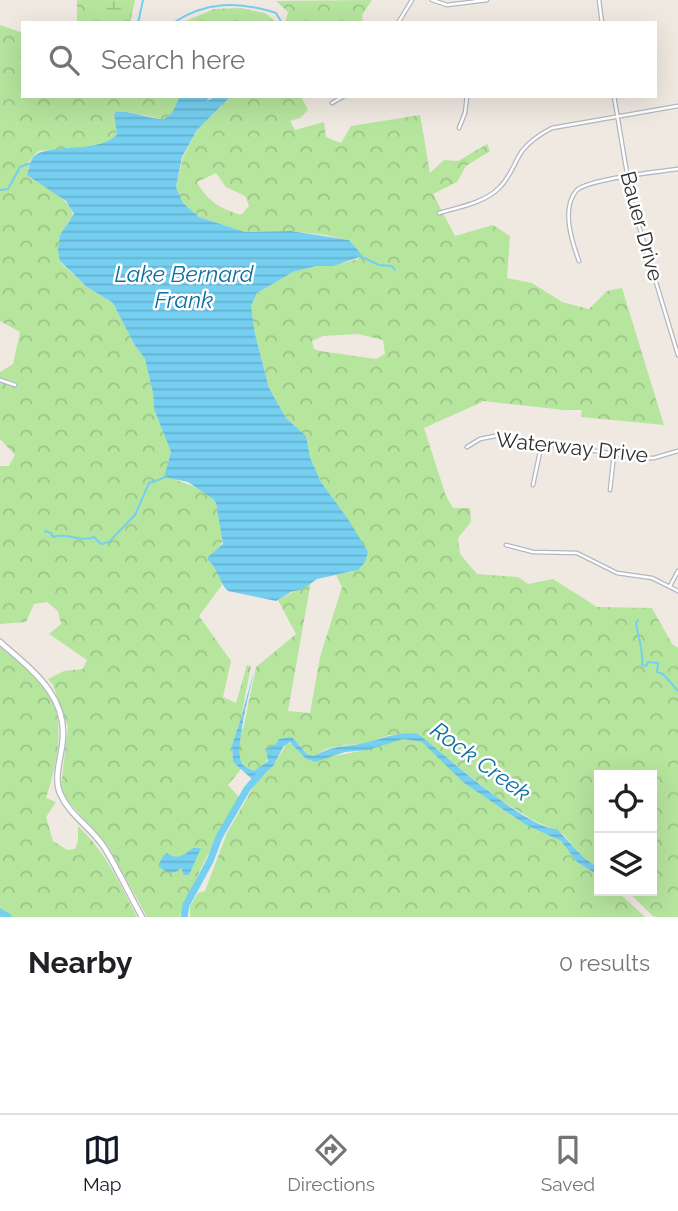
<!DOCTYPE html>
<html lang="en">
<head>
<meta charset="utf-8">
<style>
	:root { --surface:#fff; --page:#f6f6f6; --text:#202124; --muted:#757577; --line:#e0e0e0; --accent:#111827 }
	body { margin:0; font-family:Raleway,sans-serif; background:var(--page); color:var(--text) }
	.controls { position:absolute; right:21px; bottom:21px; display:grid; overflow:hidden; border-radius:0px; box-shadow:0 7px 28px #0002 }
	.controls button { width:63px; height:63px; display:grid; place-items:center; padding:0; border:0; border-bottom:2px solid var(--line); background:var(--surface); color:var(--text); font:35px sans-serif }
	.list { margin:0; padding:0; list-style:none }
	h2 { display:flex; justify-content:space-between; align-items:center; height:91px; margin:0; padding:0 28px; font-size:30px }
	h2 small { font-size:23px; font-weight:400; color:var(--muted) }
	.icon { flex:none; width:38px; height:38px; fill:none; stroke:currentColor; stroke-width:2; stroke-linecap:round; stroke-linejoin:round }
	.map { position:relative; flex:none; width:678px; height:917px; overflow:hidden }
	.search { position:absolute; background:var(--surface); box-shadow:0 7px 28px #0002; left:21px; right:21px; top:21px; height:77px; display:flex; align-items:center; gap:18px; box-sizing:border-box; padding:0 24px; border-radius:0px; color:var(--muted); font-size:26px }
	.sheet { height:196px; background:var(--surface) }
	nav { display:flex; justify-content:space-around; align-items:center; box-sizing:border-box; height:98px; border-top:2px solid var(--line); background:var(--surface); font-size:19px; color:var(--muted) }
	nav a { display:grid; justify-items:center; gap:4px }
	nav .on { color:var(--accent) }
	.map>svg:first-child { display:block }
</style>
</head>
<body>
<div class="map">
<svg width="678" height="917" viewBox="0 0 678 917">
	<defs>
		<pattern id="forest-crowns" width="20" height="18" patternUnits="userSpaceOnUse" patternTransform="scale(1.75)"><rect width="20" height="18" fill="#b6e59e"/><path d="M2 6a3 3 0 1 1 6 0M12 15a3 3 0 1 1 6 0" fill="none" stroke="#9dc588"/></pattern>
		<pattern id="wetland-marsh" width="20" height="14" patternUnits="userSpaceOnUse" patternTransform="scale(1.75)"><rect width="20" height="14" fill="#b6e59e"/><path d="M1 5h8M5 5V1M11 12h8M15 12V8" fill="none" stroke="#9dc588"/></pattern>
		<pattern id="water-rules" width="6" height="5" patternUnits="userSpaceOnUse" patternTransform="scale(1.75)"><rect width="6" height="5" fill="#75cff0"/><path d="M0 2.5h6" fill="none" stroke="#66b2ce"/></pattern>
	</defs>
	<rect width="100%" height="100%" fill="#efe9e1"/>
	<path fill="url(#forest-crowns)" fill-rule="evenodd" d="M77,0H99L97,11L106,23H77Z
		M372,0L362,15L363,23H285L288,12L276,1Z
		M241,8L265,13L276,22L181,23L214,9Z
		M0,25L23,33V96H180L172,114L164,119C148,118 132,110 117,112L114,115L117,134C100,155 63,146 39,151C33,155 32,161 25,165H31L28,169V175C42,184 72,200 73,216L67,223L60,261L62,264L87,287L113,303L134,344L145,359L153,393L154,409L171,452L165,474C182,485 203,485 216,503L223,538L220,549L212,553C211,566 220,573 222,585L199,616L231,661L223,697L236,703L247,665L251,666L241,718L232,745L233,762L241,769L228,785L239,797L200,870L179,917H147L108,846L67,800L61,786L68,727L53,685L48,679L64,671L83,669L87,660L49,634L61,624L58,611L47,602L34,604L26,622L0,624V466H9L15,455L0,439V372L13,364L20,332L0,321Z
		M231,96H301L308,110L300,118L290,121L295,130L324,122L326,137L341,143L351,126L420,115L430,173L444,160L458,161L487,144L490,151L466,166L457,182L433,194L455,236L493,225L510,236L507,278L532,283L562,302L589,309L607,291L622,288L664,425L581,417L582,410H564L484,401L424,428L446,496L453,508H470L471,522L458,538L460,554L477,574L518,577L528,584L553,579L597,607L652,608L672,644L678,648V917H654L627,891H652V775H599V869L582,856L563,834L533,820L499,799L417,734L389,735L364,744L343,745L326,749L314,756L307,754L292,737L272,747C268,758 266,766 254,771L244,766L240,759L238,740L244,725L256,667L296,634L278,600C289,593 302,590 311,581L288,711L310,713L320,657L342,587L336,575L352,572L365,547L361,545L348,519L321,482L310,457L306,436L286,418L269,388L255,334L251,306L257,293L293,272L316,266L343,263L358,259L362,255L349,240L325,235L291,231L245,232L199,217L183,203L176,187L183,157L197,130ZM216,173L226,187L245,196L249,206L241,215C221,209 207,201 197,182ZM358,334L383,340L385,354L376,359L320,351L314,349L312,341L323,336Z
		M0,647C15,659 34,672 45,687C68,719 57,764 46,798L56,802L46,817L53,841L67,850L75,849L78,841V826C105,851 120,884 137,917H0Z
		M403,739L422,742L429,746L464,783L526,825L561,841L577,862L599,876V891H617L645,917H190V906L198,893L205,891L227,833L257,781L274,765L287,743L294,744L305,758C338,759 370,748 403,739Z"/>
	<path fill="url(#wetland-marsh)" d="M99,0H135L130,23H106L97,11Z"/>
	<path fill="url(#water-rules)" d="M180,96H211L206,102L215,96H231L197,130L182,157L176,187L183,203L199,217L245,232L291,231L349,240L363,256L333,266H316L293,272L257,293L251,306L255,334L269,388L286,418L306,436L310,457L321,482L348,519L368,552L365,562L358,570L317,579L303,589L291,592L276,601L228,591C219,583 218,568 208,560V557L223,544L216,503L213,499L188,482L164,477L171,452L154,409L153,393L145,359L134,344L113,303L87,287L60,261L58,250L60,235L74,214L66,201L27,175L30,165L22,166L31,162C37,139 98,157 117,134L114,115L116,112C133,110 147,119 164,119L172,113Z
		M254,671C250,691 235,746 241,761C243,767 248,768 254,771L268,761L266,749L276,744L279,739L292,737L307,754L314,756C337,743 347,748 368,742C385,738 399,731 418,734C444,754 528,830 557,829L582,856L599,869V876L577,862L561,841L526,825L464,783L422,742L403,739L368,750L345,752L315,762L305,758L290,742L283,747L274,765L257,781L252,779L233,762L232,745L241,718Z
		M193,848H201L189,875H184L181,868C174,876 165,872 158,866L163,856L167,853C178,861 184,855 193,848Z"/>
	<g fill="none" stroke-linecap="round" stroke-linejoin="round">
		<path stroke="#75cff0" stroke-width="2" d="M138,23L143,0
			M173,23C206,1 239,1 276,13L282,23
			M0,190L8,189L20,167L27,164
			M362,257L379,265L392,266L395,270
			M45,531L51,533L53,537C67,532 80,543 94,537L101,544L109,542L135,515L149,483L166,477
			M638,620L636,623C638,637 644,652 642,665L646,666L648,662L658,663L657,672L663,674L678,691"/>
		<path stroke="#75cff0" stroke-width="7" d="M0,912L8,917
			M184,917L186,905L210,861L219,837L247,789L260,774"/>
		<defs>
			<path id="street" d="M432,0L447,5L487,0
				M599,0L602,23
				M398,23L412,0
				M614,96L632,203L678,355
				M332,103L344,96
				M459,128L465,113L467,96
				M439,213C459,207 484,203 499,188C510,178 514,163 522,151C530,141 540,134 552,128L678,106
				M579,261C572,242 561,209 576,191C586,179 659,172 678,169
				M0,380L15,385
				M467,447L480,439L495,436L643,458H654L678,451
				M533,485L542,442
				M610,490L614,454
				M506,545L533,552L577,553L617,573L652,578L678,591
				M670,586L678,571"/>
			<path id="secondary" d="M0,642C33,671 70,697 62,746C60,761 54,779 60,793C69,815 91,827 104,847C118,869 129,894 142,917"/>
		</defs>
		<use href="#street" stroke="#b4b7c1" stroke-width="5"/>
		<use href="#secondary" stroke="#b4b7c1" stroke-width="7"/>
		<use href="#street" stroke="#fff" stroke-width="2.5"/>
		<use href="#secondary" stroke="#fff" stroke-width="4.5"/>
	</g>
	<g text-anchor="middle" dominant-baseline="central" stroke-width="5" stroke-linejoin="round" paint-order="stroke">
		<g font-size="21" fill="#2e2e2e" stroke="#fff">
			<text transform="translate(642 226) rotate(75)">Bauer Drive</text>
			<text transform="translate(572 447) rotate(6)">Waterway Drive</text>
		</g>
		<g font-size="23" font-style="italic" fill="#0d6fa3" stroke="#fff">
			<text x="184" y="273">Lake Bernard<tspan x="184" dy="26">Frank</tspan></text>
			<text transform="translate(481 761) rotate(36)">Rock Creek</text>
		</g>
	</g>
</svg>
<div class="controls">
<button><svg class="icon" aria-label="locate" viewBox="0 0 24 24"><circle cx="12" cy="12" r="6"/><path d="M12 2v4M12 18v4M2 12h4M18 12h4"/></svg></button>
<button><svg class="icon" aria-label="layers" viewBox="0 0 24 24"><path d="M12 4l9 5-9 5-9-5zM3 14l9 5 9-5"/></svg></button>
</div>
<div class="search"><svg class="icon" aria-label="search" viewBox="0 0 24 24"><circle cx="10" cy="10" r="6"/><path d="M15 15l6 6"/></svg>Search here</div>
</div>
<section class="sheet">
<h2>Nearby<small>0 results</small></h2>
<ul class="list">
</ul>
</section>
<nav>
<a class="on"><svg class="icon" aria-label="map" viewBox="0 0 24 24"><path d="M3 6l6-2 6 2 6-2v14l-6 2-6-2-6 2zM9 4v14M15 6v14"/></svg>Map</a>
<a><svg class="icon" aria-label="directions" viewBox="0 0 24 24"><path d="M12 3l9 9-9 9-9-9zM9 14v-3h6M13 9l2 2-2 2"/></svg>Directions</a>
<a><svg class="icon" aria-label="saved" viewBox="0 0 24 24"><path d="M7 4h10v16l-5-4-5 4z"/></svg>Saved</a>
</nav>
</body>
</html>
